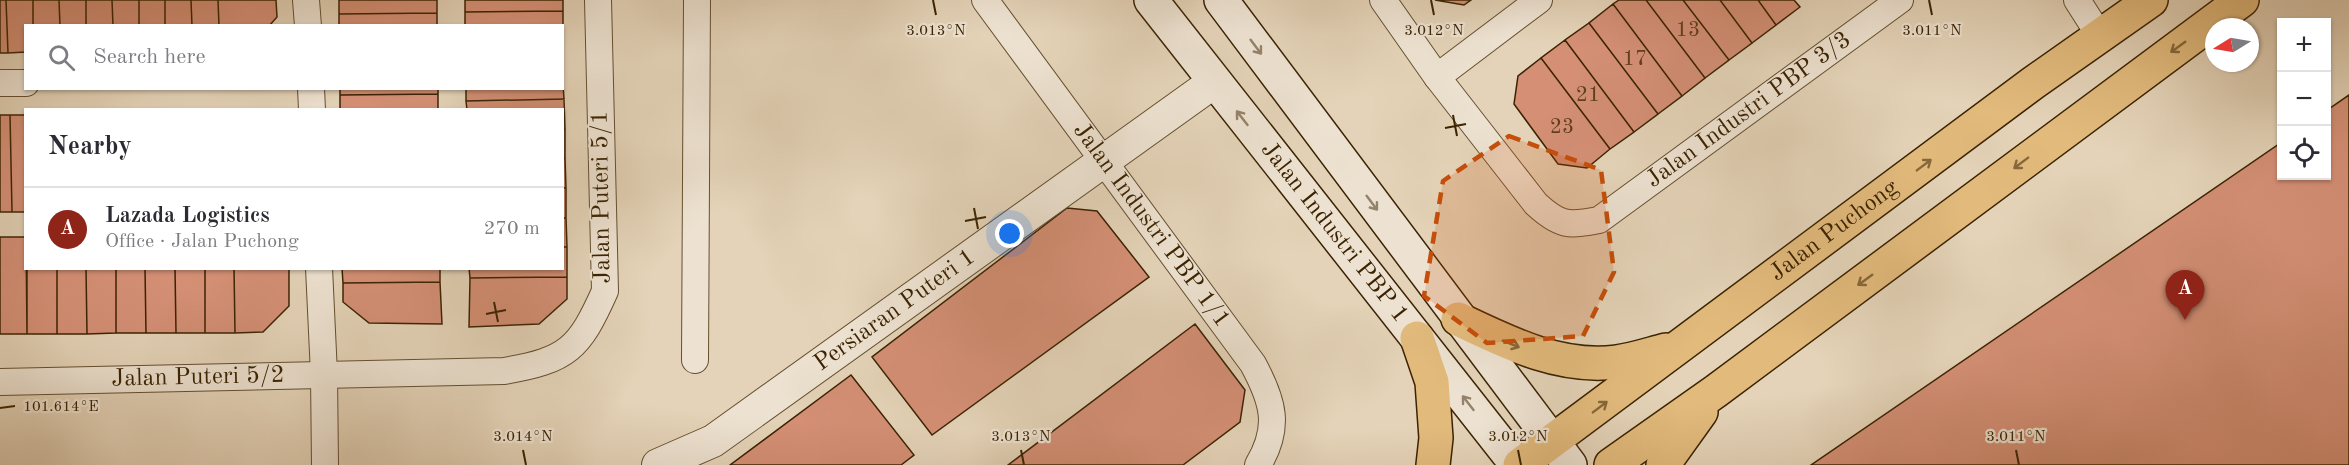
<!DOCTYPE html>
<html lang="en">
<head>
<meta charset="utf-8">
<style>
	:root { --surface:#fff; --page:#f2f2f3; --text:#2b2b33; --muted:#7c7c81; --line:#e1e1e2; --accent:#8f2418 }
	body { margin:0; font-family:"Old Standard TT",serif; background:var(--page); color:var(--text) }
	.controls { position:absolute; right:18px; top:18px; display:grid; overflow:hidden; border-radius:0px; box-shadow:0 2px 4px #0004 }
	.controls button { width:54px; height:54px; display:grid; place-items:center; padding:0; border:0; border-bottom:2px solid var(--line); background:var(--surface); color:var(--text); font:30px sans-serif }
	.compass { position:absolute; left:2205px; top:18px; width:54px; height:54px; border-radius:50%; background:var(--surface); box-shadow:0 2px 4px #0004; rotate:259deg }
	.you { position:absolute; left:1010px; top:234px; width:21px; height:21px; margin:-15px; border:4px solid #fff; border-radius:50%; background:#1a73e8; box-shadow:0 0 0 9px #1a73e833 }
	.badge { display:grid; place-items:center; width:39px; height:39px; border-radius:50%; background:var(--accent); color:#fff; font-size:20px; font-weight:700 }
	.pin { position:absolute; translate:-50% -50px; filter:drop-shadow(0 2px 3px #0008) }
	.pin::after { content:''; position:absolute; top:32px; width:21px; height:18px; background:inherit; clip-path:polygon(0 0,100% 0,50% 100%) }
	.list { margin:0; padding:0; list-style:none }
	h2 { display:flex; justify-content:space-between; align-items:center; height:78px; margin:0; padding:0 24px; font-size:26px }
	h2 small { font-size:20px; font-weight:400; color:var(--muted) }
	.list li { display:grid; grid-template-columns:39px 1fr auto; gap:18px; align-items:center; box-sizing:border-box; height:84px; padding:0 24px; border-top:2px solid var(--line) }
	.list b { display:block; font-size:22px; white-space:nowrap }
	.list p { margin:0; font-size:20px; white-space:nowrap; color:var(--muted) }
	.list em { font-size:20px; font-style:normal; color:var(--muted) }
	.icon { flex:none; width:33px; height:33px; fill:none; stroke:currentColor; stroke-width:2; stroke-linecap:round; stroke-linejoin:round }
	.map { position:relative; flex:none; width:2349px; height:465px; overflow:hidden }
	.search { position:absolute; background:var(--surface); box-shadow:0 2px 4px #0004; left:24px; top:24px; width:540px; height:66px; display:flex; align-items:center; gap:15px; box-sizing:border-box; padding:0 21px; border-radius:0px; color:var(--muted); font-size:22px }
	.panel { position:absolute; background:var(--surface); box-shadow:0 2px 4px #0004; left:24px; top:108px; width:540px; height:162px; border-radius:0px }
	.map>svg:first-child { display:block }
</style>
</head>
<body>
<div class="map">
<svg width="2349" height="465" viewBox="0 0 2349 465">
	<rect width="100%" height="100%" fill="#e4d3b8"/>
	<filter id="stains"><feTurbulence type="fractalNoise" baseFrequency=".00333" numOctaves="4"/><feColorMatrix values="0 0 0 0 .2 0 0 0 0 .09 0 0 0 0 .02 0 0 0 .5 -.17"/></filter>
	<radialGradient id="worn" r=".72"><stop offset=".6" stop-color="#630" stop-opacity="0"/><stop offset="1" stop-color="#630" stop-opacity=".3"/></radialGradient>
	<path fill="#d48f75" stroke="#3b2302" stroke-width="1.5" d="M0,0H6L8,53H0Z
		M6,0H33V26H26V52L8,53Z
		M33,0H59L60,26H33Z
		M59,0H86V26H60Z
		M86,0H112L113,26H86Z
		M112,0H139V26H113Z
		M139,0H165V26H139Z
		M165,0H191L192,26H165Z
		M191,0H218L219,26H192Z
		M218,0H276L277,17L269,26H219Z
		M339,0H437V13L339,14Z
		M465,0H563V11L465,12Z
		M1435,0H1471L1464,5Z
		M1619,0H1646L1705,78L1682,96L1613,4Z
		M1646,0H1683L1729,60L1705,78Z
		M1683,0H1720L1752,43L1729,60Z
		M1720,0H1758L1776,25L1752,43Z
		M1758,0H1794L1800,7L1776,25Z
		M1613,4L1682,96L1658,114L1589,23Z
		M563,11V40L562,26H465V12Z
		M437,13V26H339V14Z
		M1589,23L1658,114L1634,132L1565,40Z
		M1565,40L1634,132L1610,149L1541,58Z
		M1541,58L1610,149L1587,168L1558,164L1514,104L1518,76Z
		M562,70L564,99L466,101V88H562Z
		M340,88H438V94L340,95Z
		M438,94V110H340V95Z
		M2349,95V465H1811L2282,142V176H2326V111Z
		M564,99L565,129H562V110H467L466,101Z
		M0,115H10L12,212H0Z
		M10,115H26V212H12Z
		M562,129H565V158L562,159Z
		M565,158L566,188H562V159Z
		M562,188H566V218H562Z
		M1067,208L1097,211L1149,277L932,435L872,357Z
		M562,218H566L567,247H562Z
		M0,237H26L27,334H0Z
		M562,247H567V277L470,278L469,268H562Z
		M27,268H57V334H27Z
		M57,268H86L87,334H57Z
		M86,268H116V333L87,334Z
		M116,268H145L146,333H116Z
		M145,268H175L176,333H146Z
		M175,268H205V333H176Z
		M205,268H234L235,333H205Z
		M234,268H289V306L263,332L235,333Z
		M342,268H440V282L343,283Z
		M567,277V299L539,324L469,327L470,278Z
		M440,282L442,324L369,323L343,302V283Z
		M1195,324L1245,390L1240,422L1183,465H1008Z
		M851,375L914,455L901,465H730Z"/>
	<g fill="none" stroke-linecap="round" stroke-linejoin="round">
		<defs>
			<g id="minor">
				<path d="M306,0L308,26"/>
				<path id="s1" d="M985,0L1253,364C1273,401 1281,427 1258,465"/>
				<path id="s2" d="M1383,0L1437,77L1536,204C1560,226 1568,226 1599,220L1900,0"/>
				<path d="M2077,0L2100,36"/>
				<path d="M1437,77L1539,0"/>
				<path d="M0,83H26"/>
				<path d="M311,88L312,110"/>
				<path d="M319,268L324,374L325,465"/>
				<path d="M695,360L697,0"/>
				<path id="s3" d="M0,382L504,371C568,360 579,349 605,291L598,0"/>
			</g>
			<g id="tertiary">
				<path id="s4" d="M658,465L713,441L1214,82"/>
			</g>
			<g id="secondary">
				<path id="s5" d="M1151,0L1517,465"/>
				<path d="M1221,0L1570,465"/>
			</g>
			<g id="primary">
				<path d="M1458,319C1508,343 1560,369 1616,362C1633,360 1650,354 1666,350"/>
				<path d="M1417,338L1432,382L1436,438L1433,465"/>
				<path id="s6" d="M1520,465L2033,83L2151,0"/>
				<path d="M1611,465L1716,391L2242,0"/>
				<path d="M1663,465L1701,412"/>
			</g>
		</defs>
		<use href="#minor" stroke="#654f30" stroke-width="28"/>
		<use href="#tertiary" stroke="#654f30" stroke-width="34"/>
		<use href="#secondary" stroke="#3b2302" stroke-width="36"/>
		<use href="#primary" stroke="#3b2302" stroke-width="36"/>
		<use href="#minor" stroke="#ede2d1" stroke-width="26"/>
		<use href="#tertiary" stroke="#ede2d1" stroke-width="32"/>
		<use href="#secondary" stroke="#ede2d1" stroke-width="33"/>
		<use href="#primary" stroke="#e2ba7c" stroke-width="33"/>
	</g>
	<defs><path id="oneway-shaft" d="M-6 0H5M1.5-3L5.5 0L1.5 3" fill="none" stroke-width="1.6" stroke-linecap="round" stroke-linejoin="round" transform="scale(1.5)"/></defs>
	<g stroke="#94826a">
		<use href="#oneway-shaft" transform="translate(1256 47) rotate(53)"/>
		<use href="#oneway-shaft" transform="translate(1242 118) rotate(-128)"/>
		<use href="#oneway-shaft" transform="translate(1372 203) rotate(53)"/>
		<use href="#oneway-shaft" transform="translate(1468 403) rotate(-128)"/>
	</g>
	<g stroke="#866739">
		<use href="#oneway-shaft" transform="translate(2178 47) rotate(144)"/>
		<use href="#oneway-shaft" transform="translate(2021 163) rotate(143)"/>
		<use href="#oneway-shaft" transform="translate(1924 165) rotate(-37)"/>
		<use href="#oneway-shaft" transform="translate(1865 280) rotate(144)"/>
		<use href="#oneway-shaft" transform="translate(1511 344) rotate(22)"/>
		<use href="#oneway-shaft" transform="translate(1600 407) rotate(-37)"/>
	</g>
	<path fill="#c54e0a" fill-opacity="0.2" stroke="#c54e0a" stroke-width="4.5" stroke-dasharray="12 8" stroke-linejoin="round" d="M1509,136L1601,170L1614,272L1583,336L1487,343L1424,296L1443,181Z"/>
	<path fill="none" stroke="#3b2302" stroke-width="2" d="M933,0L936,15M1431,0L1434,15M1929,0L1932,15M1453,115L1457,136M1445,128L1466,124M974,208L978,229M965,221L986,217M494,302L498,322M486,314L506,310M0,408L15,406M523,450L526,465M1021,450L1024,465M1518,450L1521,465M2016,450L2019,465"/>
	<g text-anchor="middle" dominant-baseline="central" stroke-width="4.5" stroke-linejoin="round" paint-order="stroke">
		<g font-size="21" fill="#613e1f">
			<text x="1688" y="30">13</text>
			<text x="1635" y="59">17</text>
			<text x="1588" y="95">21</text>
			<text x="1562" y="127">23</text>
		</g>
		<g font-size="24" fill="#3b2302" stroke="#ede2d1">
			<text stroke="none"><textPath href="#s2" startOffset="510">Jalan Industri PBP 3/3</textPath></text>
			<text transform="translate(602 197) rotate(-91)">Jalan Puteri 5/1</text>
			<text stroke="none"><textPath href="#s1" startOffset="280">Jalan Industri PBP 1/1</textPath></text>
			<text stroke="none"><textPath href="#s6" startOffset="392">Jalan Puchong</textPath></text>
			<text stroke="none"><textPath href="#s5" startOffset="296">Jalan Industri PBP 1</textPath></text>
			<text stroke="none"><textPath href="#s4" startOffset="284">Persiaran Puteri 1</textPath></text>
			<text stroke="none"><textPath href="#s3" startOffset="198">Jalan Puteri 5/2</textPath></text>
		</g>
	</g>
	<g font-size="15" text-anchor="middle" fill="#3b2302" stroke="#ede2d1" stroke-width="4.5" stroke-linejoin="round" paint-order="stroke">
		<text x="936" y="35">3.013°N</text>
		<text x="1434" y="35">3.012°N</text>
		<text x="1932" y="35">3.011°N</text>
		<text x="61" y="411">101.614°E</text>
		<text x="523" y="441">3.014°N</text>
		<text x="1021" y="441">3.013°N</text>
		<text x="1518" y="441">3.012°N</text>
		<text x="2016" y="441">3.011°N</text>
	</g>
	<rect width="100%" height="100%" filter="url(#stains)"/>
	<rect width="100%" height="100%" fill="url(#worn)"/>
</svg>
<div class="controls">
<button>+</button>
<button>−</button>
<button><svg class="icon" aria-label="locate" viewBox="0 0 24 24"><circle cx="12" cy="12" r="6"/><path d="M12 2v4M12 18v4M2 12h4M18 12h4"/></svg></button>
</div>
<svg class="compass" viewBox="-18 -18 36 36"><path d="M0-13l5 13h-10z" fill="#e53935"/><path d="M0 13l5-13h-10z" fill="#7c7c81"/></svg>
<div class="you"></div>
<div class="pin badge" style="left:2185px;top:320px">A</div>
<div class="search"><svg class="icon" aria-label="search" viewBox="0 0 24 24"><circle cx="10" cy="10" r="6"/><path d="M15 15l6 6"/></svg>Search here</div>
<section class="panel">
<h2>Nearby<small></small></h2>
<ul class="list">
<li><span class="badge">A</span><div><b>Lazada Logistics</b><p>Office · Jalan Puchong</p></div><em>270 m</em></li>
</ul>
</section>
</div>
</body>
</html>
